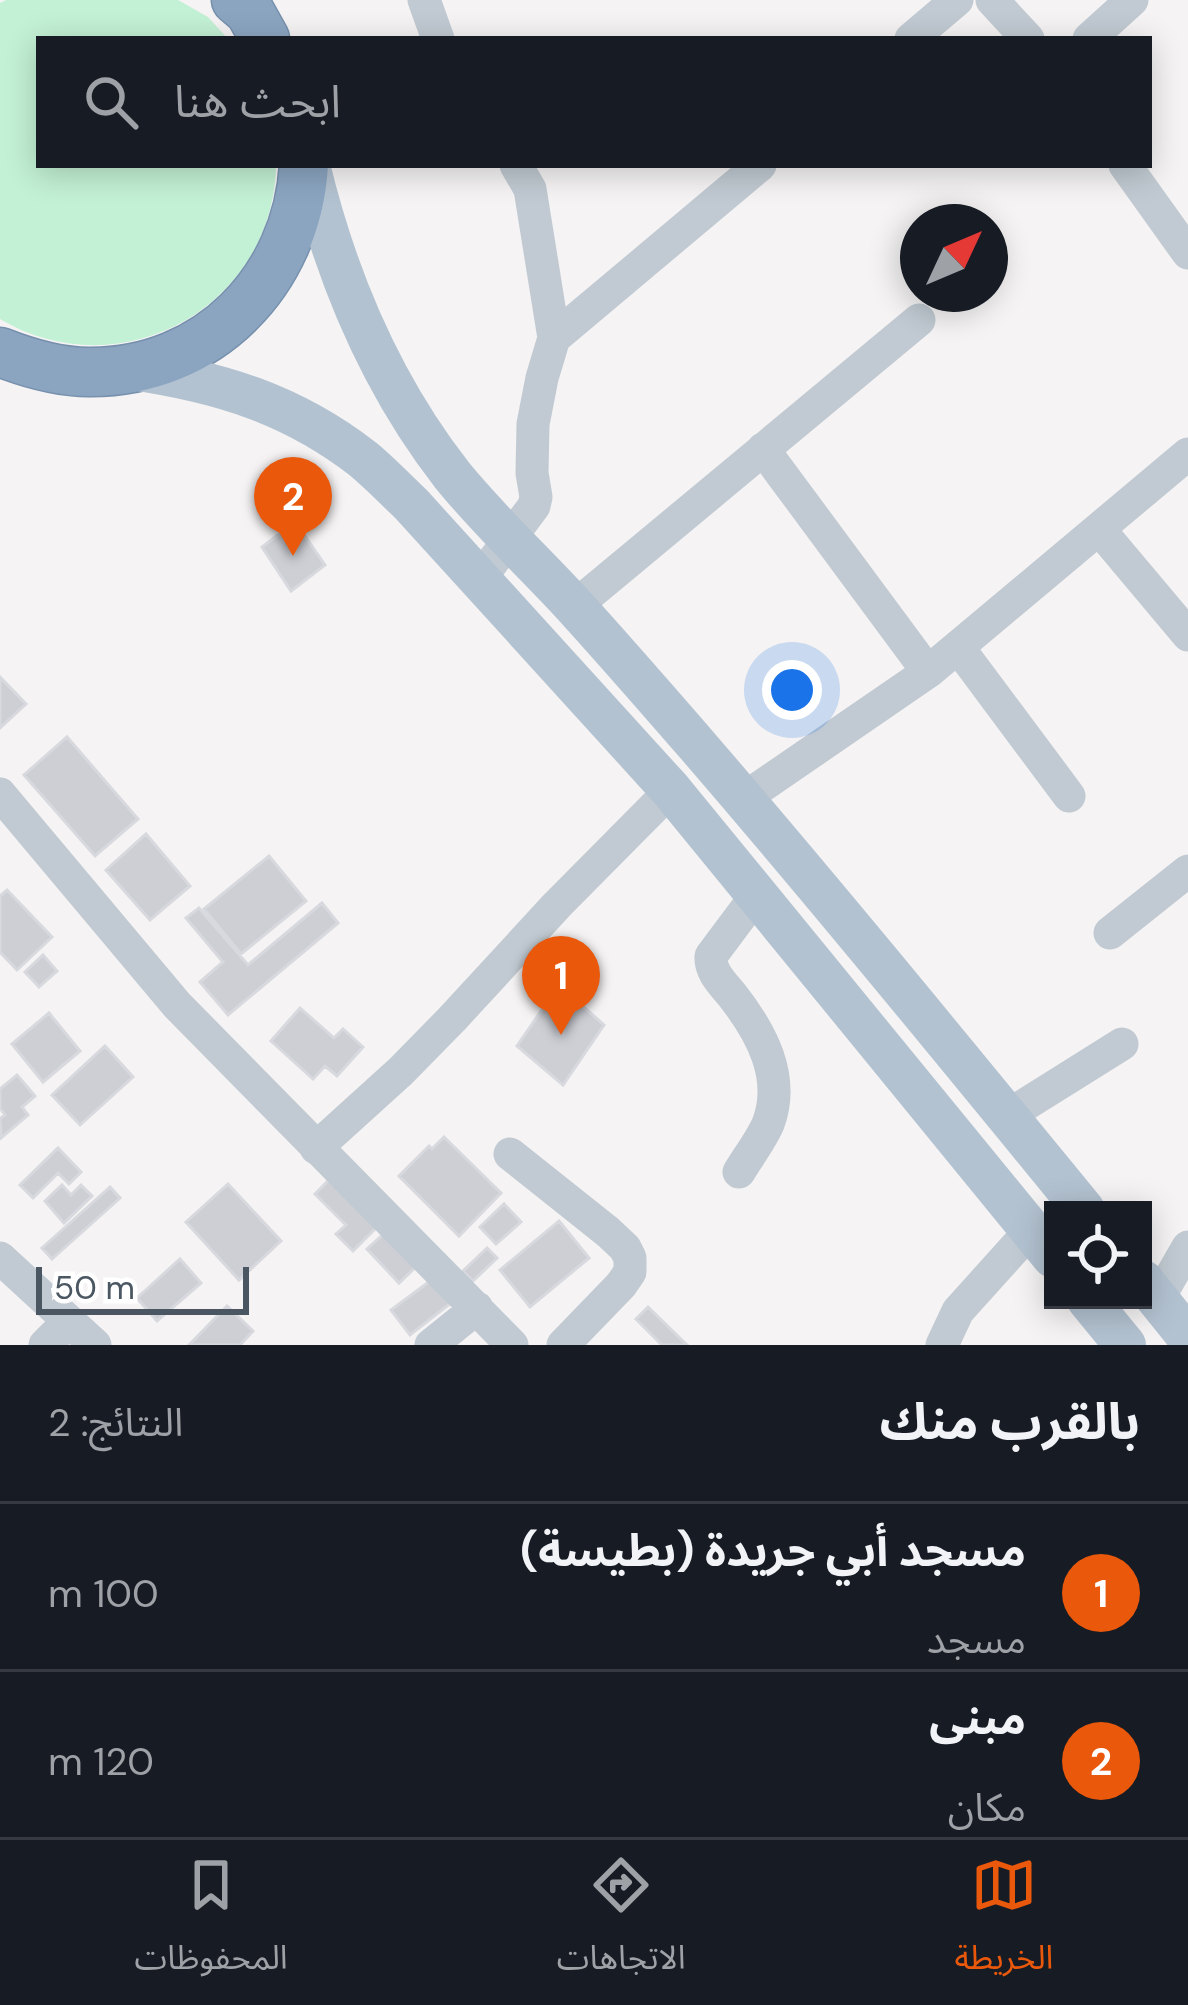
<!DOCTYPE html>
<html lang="ar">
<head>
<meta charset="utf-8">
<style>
	:root { --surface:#171b24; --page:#20242c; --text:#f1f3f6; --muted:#9ea1a6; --line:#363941; --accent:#ea580c }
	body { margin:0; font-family:"DM Sans","Noto Sans Arabic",sans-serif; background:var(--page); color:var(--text); direction:rtl }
	.controls { position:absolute; right:36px; bottom:36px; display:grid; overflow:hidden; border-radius:0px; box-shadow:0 6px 30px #0003 }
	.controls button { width:108px; height:108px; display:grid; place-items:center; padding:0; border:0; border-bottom:3px solid var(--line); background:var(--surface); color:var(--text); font:60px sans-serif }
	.compass { position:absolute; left:900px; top:204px; width:108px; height:108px; border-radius:50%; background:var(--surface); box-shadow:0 6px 30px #0003; rotate:46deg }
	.scale { position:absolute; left:36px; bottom:30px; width:213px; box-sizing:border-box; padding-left:12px; border:6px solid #4a5661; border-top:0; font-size:33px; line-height:42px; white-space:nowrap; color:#4a5661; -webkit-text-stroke:9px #fff; paint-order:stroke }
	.you { position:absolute; left:792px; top:690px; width:42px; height:42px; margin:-30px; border:9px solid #fff; border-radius:50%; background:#1a73e8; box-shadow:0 0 0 18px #1a73e833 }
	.badge { display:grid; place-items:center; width:78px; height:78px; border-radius:50%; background:var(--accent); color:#fff; font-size:39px; font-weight:700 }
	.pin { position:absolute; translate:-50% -99px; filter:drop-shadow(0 3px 6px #0008) }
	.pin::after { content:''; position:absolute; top:63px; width:42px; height:36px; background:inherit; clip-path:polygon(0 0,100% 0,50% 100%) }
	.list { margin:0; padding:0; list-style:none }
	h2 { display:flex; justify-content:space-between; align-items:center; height:156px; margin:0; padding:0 48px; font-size:51px }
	h2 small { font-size:39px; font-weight:400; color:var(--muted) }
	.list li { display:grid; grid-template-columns:78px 1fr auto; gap:36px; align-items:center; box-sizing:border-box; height:168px; padding:0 48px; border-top:3px solid var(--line) }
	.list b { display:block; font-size:45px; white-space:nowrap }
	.list p { margin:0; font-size:39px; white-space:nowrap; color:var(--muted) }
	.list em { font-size:39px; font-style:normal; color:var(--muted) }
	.icon { flex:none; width:66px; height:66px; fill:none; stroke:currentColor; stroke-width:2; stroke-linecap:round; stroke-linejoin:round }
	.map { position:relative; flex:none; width:1188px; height:1345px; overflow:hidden; direction:ltr }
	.search { position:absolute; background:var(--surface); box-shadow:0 6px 30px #0003; left:36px; right:36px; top:36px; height:132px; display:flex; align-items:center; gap:30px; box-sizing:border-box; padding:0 42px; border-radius:0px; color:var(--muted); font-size:45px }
	.sheet { height:492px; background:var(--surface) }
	nav { display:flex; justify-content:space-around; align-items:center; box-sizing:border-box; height:168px; border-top:3px solid var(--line); background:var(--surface); font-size:33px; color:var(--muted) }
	nav a { display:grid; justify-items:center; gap:6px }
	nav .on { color:var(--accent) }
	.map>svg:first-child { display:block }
</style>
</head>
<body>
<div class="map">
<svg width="1188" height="1345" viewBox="0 0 1188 1345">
	<rect width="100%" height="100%" fill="#f5f3f3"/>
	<path fill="#c3f1d5" d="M6,0H178L208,17L228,39H39V165H276C274,306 121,391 0,319V3Z"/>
	<path fill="#cdcfd5" stroke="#d7d9de" stroke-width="3" d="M295,522L325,565L291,591L262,547Z
		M0,677L26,704L0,728Z
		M67,737L138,819L95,856L24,775Z
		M146,834L190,886L150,920L106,870Z
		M269,856L306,901L241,954L204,909Z
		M7,890L52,937L17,970L0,952V896Z
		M322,903L338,923L228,1015L200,982L223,962L186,918L199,908L248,965Z
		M43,955L57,971L39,987L25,972Z
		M559,985L604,1025L563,1085L517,1046Z
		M300,1008L334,1038L343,1029L363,1047L337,1076L325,1066L313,1079L271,1041Z
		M49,1013L80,1051L43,1082L12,1044Z
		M105,1046L133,1077L80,1125L52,1095Z
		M17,1075L35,1096L22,1107L28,1115L1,1138L0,1119L5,1115L0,1108V1089Z
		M444,1137L501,1193L459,1236L399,1176L429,1146L432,1149Z
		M58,1148L81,1172L69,1184L58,1173L33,1198L20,1185Z
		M335,1174L382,1222L353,1251L336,1234L346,1225L315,1194Z
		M228,1184L281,1241L239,1280L186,1222Z
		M62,1185L71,1195L81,1185L92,1196L64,1223L45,1201Z
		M110,1187L120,1198L52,1259L42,1248Z
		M504,1204L521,1222L496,1244L480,1227Z
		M559,1221L589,1258L530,1307L500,1270Z
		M391,1227L423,1260L399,1283L367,1249Z
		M487,1248L497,1258L473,1281L463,1271Z
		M180,1259L201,1283L157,1321L137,1298Z
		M438,1275L456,1299L410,1335L391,1310Z
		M227,1306L253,1331L240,1345H189Z
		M648,1307L687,1345H662L636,1319Z"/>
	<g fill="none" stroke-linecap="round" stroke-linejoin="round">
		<defs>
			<path id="highway" d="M236,0L250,12L265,39
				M0,352C28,363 58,372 89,372C208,373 297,281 304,165"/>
		</defs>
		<use href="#highway" stroke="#7690ad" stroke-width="51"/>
		<path stroke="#c1cad2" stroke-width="33" d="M424,0L438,39
			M992,0L1028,39
			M911,39L957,0
			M1089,39L1132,0
			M516,165L530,189L554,338
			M1125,165L1188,253
			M763,449L928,672
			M1099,529L1188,635
			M479,580L534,506L536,497L532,473L533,424L542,378L554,338L760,165
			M575,606L919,320
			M958,647L1069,796
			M0,794L177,1005L512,1345
			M743,799L928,672L1188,454
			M1110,933L1188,871
			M1007,1116L1122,1044
			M316,1148L401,1071L452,1019L557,905L671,790
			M510,1154L608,1232L625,1248L630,1258V1272L621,1285L563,1345
			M739,1172C748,1157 761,1140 768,1124C786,1077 761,1032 732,995C722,983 710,972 711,956L758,893
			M0,1258L95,1345
			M1158,1299L1188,1247
			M45,1345L68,1322
			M431,1345L477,1308
			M942,1345L958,1311L1031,1230"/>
		<path stroke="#b3c2d1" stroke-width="42" d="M309,165C336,277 381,384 452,475C490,522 535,563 576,608C616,652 656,698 696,744C828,897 956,1054 1084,1210
			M132,369C220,382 292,404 363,459C380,473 395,489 411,504L671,790L1053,1257
			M1143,1281L1188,1337
			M1088,1300L1125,1345"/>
		<use href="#highway" stroke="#8ba5c1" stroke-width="48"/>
	</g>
</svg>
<div class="controls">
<button><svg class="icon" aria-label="locate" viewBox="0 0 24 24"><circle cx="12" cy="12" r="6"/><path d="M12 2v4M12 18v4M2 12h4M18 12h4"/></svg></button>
</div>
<svg class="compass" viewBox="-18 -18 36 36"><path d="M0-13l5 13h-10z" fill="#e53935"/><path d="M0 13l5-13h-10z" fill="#9ea1a6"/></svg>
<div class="scale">50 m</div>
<div class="you"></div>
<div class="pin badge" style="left:561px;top:1035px">1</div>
<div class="pin badge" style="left:293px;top:556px">2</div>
<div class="search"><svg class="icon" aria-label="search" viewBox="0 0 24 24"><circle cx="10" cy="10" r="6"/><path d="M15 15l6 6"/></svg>ابحث هنا</div>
</div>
<section class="sheet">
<h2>بالقرب منك<small>النتائج: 2</small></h2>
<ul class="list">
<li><span class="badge">1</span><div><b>مسجد أبي جريدة (بطيسة)</b><p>مسجد</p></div><em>100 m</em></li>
<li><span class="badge">2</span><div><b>مبنى</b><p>مكان</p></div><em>120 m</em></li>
</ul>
</section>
<nav>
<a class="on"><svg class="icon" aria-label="map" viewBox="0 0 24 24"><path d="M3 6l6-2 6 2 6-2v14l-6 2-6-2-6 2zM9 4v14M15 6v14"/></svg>الخريطة</a>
<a><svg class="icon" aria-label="directions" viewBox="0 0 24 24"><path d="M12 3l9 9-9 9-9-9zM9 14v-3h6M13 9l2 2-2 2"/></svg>الاتجاهات</a>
<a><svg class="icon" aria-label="saved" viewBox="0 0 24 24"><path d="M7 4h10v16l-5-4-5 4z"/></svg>المحفوظات</a>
</nav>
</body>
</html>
